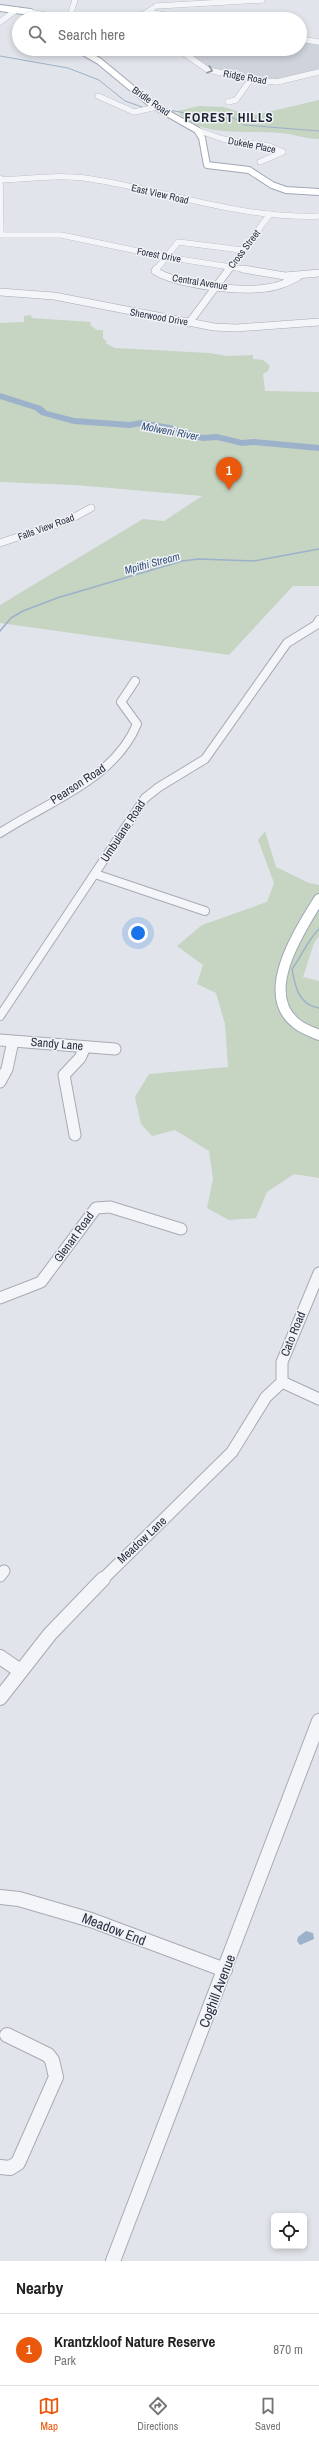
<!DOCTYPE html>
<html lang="en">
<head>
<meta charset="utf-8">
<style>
	:root { --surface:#fff; --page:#f6f6f6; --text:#222; --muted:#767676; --line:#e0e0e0; --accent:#ea580c }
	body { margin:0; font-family:"Archivo Narrow",sans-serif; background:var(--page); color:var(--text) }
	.controls { position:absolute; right:12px; bottom:12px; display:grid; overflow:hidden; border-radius:6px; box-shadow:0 2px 6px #0003 }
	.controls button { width:36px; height:36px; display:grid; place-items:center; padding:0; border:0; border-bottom:1px solid var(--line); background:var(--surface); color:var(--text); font:20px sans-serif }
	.you { position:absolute; left:138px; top:933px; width:14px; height:14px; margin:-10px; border:3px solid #fff; border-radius:50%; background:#1a73e8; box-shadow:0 0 0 6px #1a73e833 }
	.badge { display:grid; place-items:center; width:26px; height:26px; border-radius:50%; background:var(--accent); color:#fff; font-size:13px; font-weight:700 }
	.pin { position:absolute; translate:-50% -33px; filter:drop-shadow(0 1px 2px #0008) }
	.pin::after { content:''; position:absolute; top:21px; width:14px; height:12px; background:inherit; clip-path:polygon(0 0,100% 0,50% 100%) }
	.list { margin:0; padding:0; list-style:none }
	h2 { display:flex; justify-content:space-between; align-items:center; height:52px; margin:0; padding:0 16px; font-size:17px }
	h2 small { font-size:13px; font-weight:400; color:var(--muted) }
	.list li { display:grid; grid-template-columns:26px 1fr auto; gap:12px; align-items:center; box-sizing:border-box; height:72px; padding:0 16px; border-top:1px solid var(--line) }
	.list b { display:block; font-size:15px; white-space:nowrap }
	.list p { margin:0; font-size:13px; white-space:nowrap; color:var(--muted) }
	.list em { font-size:13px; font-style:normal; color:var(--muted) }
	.icon { flex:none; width:22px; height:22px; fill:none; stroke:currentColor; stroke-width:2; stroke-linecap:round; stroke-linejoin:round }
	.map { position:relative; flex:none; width:319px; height:2261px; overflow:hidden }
	.search { position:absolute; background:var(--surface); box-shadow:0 2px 6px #0003; left:12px; right:12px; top:12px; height:44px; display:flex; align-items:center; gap:10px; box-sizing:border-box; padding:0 14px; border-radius:22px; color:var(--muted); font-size:15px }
	.sheet { height:124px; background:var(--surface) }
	nav { display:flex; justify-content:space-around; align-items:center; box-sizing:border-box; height:56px; border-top:1px solid var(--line); background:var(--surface); font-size:11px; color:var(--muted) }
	nav a { display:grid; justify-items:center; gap:2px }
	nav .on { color:var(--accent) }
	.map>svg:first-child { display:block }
</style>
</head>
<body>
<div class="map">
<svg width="319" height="2261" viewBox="0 0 319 2261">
	<rect width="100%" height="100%" fill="#e1e4ea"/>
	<path fill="#cfd3dc" d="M300,41L319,44V69L273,81L209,69L185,49H300Z"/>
	<path fill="#c6d4c2" d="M319,100V139C306,139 293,134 280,133C252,130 194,138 178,111L199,106L224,107L251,116Z
		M31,315L32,318L91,322L90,325L97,330H103V338L107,342L105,343L115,348L209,353L227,356L253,355V359L263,360L270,366L268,371L263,374L265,391L319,392V586H293L229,655L0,623V605L143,519L164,521L202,496L75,485L0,482V323L24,322V316Z
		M265,831L276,867L309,883L319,885V936L314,943L303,977L319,981V1178L294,1174L267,1192L256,1218L229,1220L207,1208L213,1179L209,1151L175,1130L152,1136L141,1124L135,1097L149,1074L228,1067L225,1024L216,993L197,984L203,965L177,946L202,925L267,902L274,883L258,840Z"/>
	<path fill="#9cb1ca" d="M306,1931L313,1933L314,1939L300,1945L297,1941L298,1937Z"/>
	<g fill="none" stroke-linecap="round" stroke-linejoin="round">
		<path stroke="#9cb1ca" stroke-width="1" d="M0,56L68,68L99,80L125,101L145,108
			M168,110L221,119L234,118L244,125L319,131"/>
		<path stroke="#9cb1ca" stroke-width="1.5" d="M0,631L11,618L23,611L57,598L182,561L199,559L254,561L319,549
			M319,929C309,938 301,957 292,969C295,987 299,1005 319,1008"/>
		<path fill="#9cb1ca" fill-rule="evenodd" d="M0,393L41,406L47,411L74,418L130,422L141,420L170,425L203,435L217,434L242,440L253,439L319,445V451L253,445L242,446L217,440L202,441L169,430L141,426L130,428L74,424L41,415L35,410L0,399Z"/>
		<defs>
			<path id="minor-far4" d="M156,6L262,0
				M30,12L64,19
				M148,12L188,19
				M69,19L75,0
				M135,19L152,9
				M0,22L16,10
				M300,39L319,42
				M178,49L208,70L255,80L277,82L319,72
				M98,96L134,112L157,107
				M228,102L236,100L251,79
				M197,130L223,139L269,146L283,152L260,162
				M0,178L1,234
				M0,180C30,179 61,174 91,179C168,191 240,219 319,216
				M0,235H61L166,257L250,270
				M156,270L178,242L242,250
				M228,270L270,214"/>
			<path id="minor-far3" d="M156,269L155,271C178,285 239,292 266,288C278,287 288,282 298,277
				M243,269L285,276L319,273
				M0,292L54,296L214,327L236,328L319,322
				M189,323L229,269
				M0,543L69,520L91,508"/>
			<path id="minor-far2" d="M0,833C47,802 114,780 137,724L121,702L135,681
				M95,874L205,911
				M0,1016L145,798L159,787L205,759L287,643L316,625L319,620"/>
			<path id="minor-far1" d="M0,1040L115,1049
				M0,1082L7,1069L13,1041
				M75,1135L64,1075L80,1058L85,1047
				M319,1273L282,1362V1382L319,1399
				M0,1298L41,1282L96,1208L110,1207L181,1229
				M0,1576L4,1571
				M102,1580L232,1452L266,1397L282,1382"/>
			<path id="minor" d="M0,1657L19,1670
				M0,1698L50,1634L103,1579
				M0,1897L19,1899L91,1920L225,1970
				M0,2167L10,2168L18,2163L56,2077L52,2060L48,2055L7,2035
				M113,2261L319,1721"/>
			<path id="major-far1" d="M0,8L30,12L27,19
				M78,49L99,61L151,104L197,130L202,138L207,165L249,170L272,185L286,190L319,192"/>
			<path id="major" d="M319,899C300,930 257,994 297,1024C303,1029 312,1032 319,1035"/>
		</defs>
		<use href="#minor-far4" stroke="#a6abb4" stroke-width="6"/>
		<use href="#minor-far3" stroke="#a6abb4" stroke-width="8"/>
		<use href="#minor-far2" stroke="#a6abb4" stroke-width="10"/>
		<use href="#minor-far1" stroke="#a6abb4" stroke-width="13"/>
		<use href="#minor" stroke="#a6abb4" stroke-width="16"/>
		<use href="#major-far1" stroke="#a0a8b6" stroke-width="8"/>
		<use href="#major" stroke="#a0a8b6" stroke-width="12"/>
		<use href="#minor-far4" stroke="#f4f5f8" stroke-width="5.5"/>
		<use href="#minor-far3" stroke="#f4f5f8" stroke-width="7"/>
		<use href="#minor-far2" stroke="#f4f5f8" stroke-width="8"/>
		<use href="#minor-far1" stroke="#f4f5f8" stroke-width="11"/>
		<use href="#minor" stroke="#f4f5f8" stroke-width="14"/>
		<use href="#major-far1" stroke="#fff" stroke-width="6"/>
		<use href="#major" stroke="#fff" stroke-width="10"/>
	</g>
	<defs><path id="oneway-chevron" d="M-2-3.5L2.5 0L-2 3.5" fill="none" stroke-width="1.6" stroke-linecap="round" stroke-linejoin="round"/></defs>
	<use stroke="#8e939d" href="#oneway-chevron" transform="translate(210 70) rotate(19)"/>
	<g text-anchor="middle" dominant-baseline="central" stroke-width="3" stroke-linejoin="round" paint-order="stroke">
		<g font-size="10" fill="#293142" stroke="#f1f3f7">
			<text transform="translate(245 77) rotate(10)">Ridge Road</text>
			<text transform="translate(151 101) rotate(35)">Bridle Road</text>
			<text transform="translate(252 145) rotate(11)">Dukele Place</text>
			<text transform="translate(160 194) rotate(13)">East View Road</text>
			<text transform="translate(244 249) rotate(-53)">Cross Street</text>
			<text transform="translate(159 255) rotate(11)">Forest Drive</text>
			<text transform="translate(200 282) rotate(9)">Central Avenue</text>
			<text transform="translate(159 317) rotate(10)">Sherwood Drive</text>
			<text transform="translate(46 527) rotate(-20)">Falls View Road</text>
		</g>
		<g font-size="11" font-style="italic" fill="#334f76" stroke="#f1f3f7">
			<text transform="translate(170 431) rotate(11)">Molweni River</text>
			<text transform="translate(152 563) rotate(-15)">Mpithi Stream</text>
		</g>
		<g font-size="12" fill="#293142" stroke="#f1f3f7">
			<text transform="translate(78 784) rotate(-33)">Pearson Road</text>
			<text transform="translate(123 831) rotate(-57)">Umbulane Road</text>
			<text transform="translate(57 1044) rotate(5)">Sandy Lane</text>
			<text transform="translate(74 1237) rotate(-54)">Glenart Road</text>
			<text transform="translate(293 1334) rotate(-68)">Cato Road</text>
			<text transform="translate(142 1540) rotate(-43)">Meadow Lane</text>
		</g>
		<g font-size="13" font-weight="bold" letter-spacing="1" fill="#1b2333" stroke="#f1f3f7">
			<text x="229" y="117">FOREST HILLS</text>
		</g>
		<g font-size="14" fill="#293142" stroke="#f1f3f7">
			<text transform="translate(114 1929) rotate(21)">Meadow End</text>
			<text transform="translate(217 1991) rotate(-69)">Coghill Avenue</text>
		</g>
	</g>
</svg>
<div class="controls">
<button><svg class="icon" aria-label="locate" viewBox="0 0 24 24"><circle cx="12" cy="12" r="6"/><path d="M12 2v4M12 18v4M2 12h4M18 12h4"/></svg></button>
</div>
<div class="you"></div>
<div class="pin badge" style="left:229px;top:490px">1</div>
<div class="search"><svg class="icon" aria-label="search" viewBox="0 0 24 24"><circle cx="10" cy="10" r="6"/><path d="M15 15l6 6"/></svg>Search here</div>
</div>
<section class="sheet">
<h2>Nearby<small></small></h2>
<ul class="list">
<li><span class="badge">1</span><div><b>Krantzkloof Nature Reserve</b><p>Park</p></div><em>870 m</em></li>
</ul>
</section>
<nav>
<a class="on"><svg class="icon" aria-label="map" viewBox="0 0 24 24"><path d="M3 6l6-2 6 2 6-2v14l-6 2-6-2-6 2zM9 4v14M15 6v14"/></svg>Map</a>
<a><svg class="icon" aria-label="directions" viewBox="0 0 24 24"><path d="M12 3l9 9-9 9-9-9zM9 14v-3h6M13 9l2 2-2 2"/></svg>Directions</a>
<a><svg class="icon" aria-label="saved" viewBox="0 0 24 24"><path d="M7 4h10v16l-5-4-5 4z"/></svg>Saved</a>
</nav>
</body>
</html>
